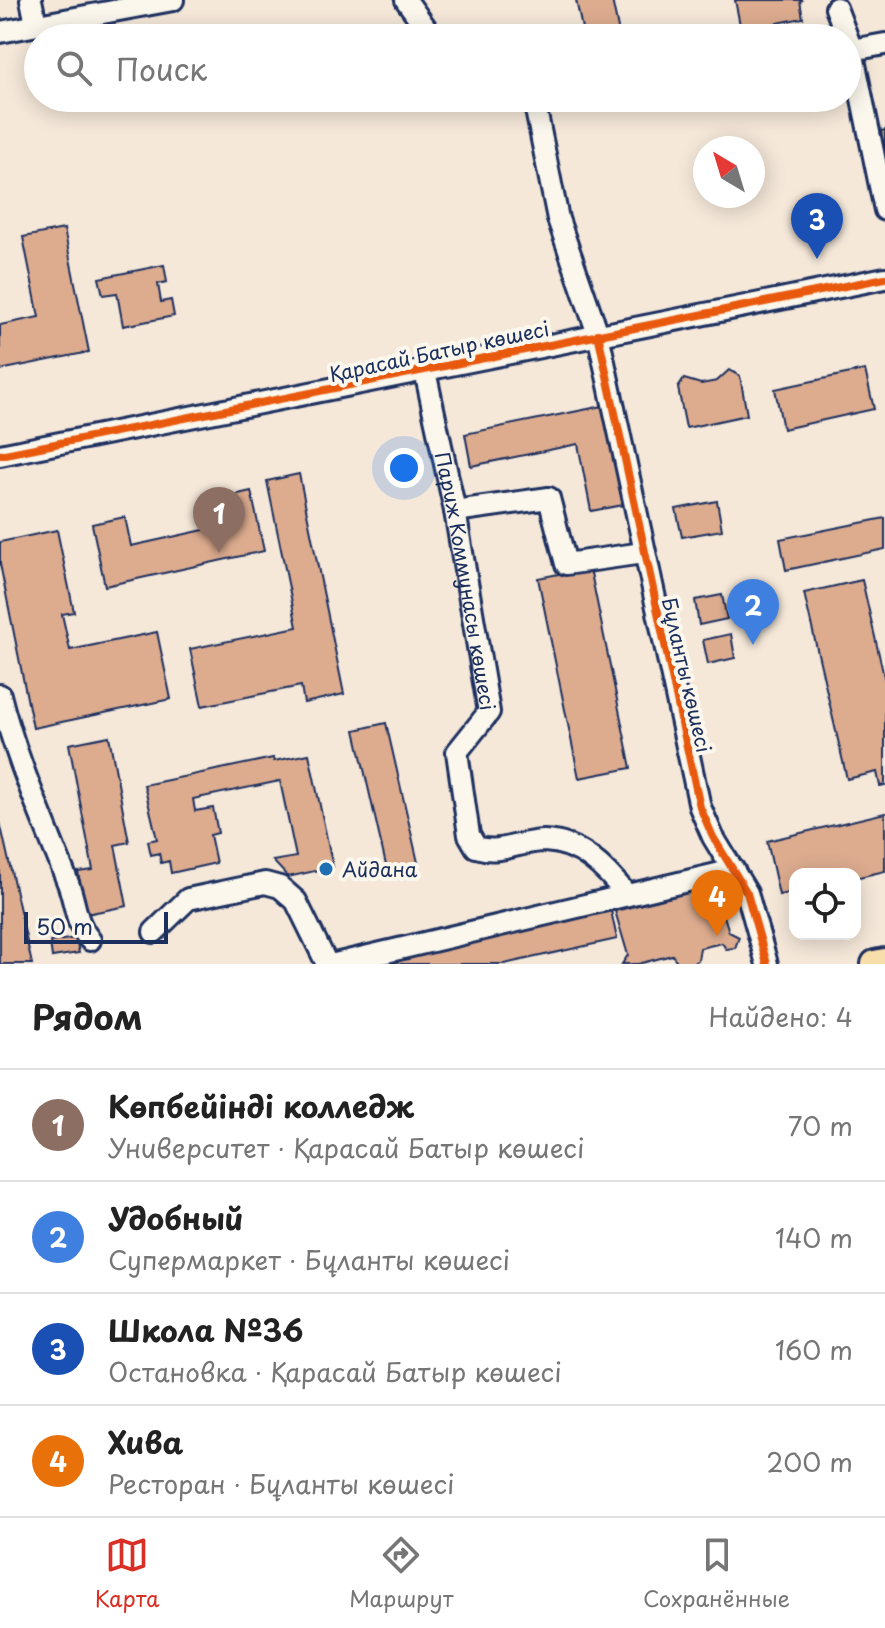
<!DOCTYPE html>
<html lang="ru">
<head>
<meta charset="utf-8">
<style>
	:root { --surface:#fff; --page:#f2f2f2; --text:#222; --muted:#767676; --line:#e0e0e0; --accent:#d93025 }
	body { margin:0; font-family:"Playpen Sans",sans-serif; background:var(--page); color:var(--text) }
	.controls { position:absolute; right:24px; bottom:24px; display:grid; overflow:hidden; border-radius:16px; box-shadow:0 4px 20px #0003 }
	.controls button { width:72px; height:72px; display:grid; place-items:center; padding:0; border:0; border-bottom:2px solid var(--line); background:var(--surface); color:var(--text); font:40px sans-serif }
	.compass { position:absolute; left:693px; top:136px; width:72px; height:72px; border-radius:50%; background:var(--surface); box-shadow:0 4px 20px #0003; rotate:322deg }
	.scale { position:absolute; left:24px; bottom:20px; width:144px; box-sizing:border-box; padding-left:8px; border:4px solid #1b2f5e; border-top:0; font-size:22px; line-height:28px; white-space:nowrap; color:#1b2f5e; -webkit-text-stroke:6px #fbf7ec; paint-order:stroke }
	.you { position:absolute; left:404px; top:468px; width:28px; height:28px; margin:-20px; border:6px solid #fff; border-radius:50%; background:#1a73e8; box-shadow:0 0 0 12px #1a73e833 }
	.badge { display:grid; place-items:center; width:52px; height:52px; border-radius:50%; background:var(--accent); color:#fff; font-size:26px; font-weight:700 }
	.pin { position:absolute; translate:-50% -66px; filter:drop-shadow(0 2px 4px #0008) }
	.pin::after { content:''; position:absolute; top:42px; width:28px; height:24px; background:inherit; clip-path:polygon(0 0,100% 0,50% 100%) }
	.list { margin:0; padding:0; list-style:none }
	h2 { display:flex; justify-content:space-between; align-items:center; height:104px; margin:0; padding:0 32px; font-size:34px }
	h2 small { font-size:26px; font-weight:400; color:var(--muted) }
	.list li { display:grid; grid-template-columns:52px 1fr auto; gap:24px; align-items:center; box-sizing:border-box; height:112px; padding:0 32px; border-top:2px solid var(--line) }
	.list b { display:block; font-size:30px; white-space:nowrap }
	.list p { margin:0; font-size:26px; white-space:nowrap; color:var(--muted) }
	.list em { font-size:26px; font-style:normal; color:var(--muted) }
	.icon { flex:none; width:44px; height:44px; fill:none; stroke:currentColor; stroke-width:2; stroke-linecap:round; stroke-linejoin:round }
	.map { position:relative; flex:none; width:885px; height:964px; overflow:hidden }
	.search { position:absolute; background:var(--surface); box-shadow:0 4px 20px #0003; left:24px; right:24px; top:24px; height:88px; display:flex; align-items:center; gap:20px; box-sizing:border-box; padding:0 28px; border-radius:44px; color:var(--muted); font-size:30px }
	.sheet { height:552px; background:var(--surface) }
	nav { display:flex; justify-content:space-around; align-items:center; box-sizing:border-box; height:112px; border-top:2px solid var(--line); background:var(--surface); font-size:22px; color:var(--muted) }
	nav a { display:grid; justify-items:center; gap:4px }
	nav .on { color:var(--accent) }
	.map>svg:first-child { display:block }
</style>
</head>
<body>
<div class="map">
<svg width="885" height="964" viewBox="0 0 885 964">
	<rect width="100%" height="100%" fill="#f5e8d9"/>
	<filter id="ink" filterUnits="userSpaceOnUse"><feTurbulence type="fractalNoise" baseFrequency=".0125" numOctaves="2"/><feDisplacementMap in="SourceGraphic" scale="16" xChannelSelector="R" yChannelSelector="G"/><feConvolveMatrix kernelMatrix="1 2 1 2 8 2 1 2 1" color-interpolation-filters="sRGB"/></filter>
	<g filter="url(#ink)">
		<path fill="#ddac8f" stroke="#1b2f5e" stroke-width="2" d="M576,0H612L620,38H584Z
			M735,0H803L800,1L803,18L741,30Z
			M885,130V169L869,134Z
			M64,229L89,352L0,370V325L39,317L23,237Z
			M164,265L167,282L158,284L161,302L171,300L174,316L123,326L117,293L103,295L99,278Z
			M729,370L740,376L747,415L686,428L678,388L684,379L701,384L717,381Z
			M865,370L874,409L783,429L775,389Z
			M603,406L623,505L591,511L578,444L471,466L465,434Z
			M299,474L344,694L304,703L301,686L202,706L190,649L297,627L267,481Z
			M251,491L264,551L105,586L92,524L125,517L131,546L222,526L216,499Z
			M717,501L722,530L682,537L676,509Z
			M885,518V549L786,570L780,539Z
			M57,530L74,612L62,614L70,650L157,632L171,699L33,728L0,564V542Z
			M590,568L631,768L579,778L538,578Z
			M862,580L885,681V785L880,786L877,772L847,779L804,593Z
			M722,595L727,619L699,625L695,600Z
			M731,634L735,658L708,664L703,640Z
			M386,723L419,867L388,874L355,730Z
			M109,736L129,842L115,845L127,906L86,914L78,872L93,870L69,744Z
			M309,754L333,867L288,877L273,861L296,857L280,781L193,799L195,811L213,808L218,833L210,835L216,863L171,873L169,861L161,863L159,853L151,855L148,841L157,839L144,785L273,758L274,761Z
			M885,813V871L855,878V874H795V892L779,895L767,841Z
			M0,822L32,964H0Z
			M724,879L727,886L718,896L729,932L739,937L735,948L726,949L722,943L700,948L698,960L692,964H679L672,955L638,964H622L628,955L615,911L709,887L710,881Z
			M610,906L617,939L504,964H353Z
			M76,938L79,953L52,957L50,942Z"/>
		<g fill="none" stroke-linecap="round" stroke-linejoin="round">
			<defs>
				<g id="minor">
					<path d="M31,0L36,24"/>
					<path d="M406,0L433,38"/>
					<path d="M836,8L852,50L885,210"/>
					<path d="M0,32L173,0"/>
					<path d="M852,50L885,44"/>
					<path d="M529,98L535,105L558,219L598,334L700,807L713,837L747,893L767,964"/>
					<path id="s1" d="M425,371L455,511L489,712L457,752L469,835L476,847C500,855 520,841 544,841C581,842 606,869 627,895"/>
					<path d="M0,455L885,278"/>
					<path d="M455,511L549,498L566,564L643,553"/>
					<path d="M0,695C16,760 44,821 68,883C76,904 75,923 90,940"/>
					<path d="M154,932L188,899L265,883L280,887L296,901L327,964"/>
					<path d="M335,964L734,870"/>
				</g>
				<path id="major" d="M875,964L885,962"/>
			</defs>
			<use href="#minor" stroke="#1b2f5e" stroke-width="26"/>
			<use href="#major" stroke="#1b2f5e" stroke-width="32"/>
			<use href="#minor" stroke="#fbf7ec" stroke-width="20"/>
			<use href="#major" stroke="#f8deab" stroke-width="26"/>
			<defs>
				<path id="cycleway" d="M598,334L700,807L713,837L747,893L767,964
					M0,455L885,278"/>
			</defs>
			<use href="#cycleway" stroke="#fbf7ec" stroke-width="13"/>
			<use href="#cycleway" stroke="#e8590c" stroke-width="8"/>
		</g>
	</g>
	<circle fill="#1f6fb2" stroke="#fbf7ec" stroke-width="3" cx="326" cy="869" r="8"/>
	<g text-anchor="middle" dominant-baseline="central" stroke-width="8" stroke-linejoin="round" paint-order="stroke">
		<g font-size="20" fill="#1b2f5e" stroke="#fbf7ec">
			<text transform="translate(439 351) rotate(-12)">Қарасай Батыр көшесі</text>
			<text stroke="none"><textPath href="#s1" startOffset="214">Париж Коммунасы көшесі</textPath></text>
			<text transform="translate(687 675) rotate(77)">Бұланты көшесі</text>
		</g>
		<g font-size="20" fill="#1b2f5e" stroke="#fbf7ec" text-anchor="start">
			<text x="342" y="869">Айдана</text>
		</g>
	</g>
</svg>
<div class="controls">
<button><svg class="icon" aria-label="locate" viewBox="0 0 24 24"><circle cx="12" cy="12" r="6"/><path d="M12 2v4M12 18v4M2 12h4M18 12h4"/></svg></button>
</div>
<svg class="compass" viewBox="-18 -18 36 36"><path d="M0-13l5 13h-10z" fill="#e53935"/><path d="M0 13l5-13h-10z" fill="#767676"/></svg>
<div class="scale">50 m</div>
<div class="you"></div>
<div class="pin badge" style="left:219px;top:553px;background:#8d6e63">1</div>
<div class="pin badge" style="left:753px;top:645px;background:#3f7fe0">2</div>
<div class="pin badge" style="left:817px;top:259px;background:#1a4fb4">3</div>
<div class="pin badge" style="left:717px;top:936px;background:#e8710a">4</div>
<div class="search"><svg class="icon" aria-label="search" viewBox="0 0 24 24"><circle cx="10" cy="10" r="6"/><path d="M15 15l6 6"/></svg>Поиск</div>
</div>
<section class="sheet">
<h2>Рядом<small>Найдено: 4</small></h2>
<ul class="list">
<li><span class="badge" style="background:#8d6e63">1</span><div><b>Көпбейінді колледж</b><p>Университет · Қарасай Батыр көшесі</p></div><em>70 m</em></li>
<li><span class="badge" style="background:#3f7fe0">2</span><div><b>Удобный</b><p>Супермаркет · Бұланты көшесі</p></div><em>140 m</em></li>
<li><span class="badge" style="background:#1a4fb4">3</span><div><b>Школа №36</b><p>Остановка · Қарасай Батыр көшесі</p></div><em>160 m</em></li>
<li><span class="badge" style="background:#e8710a">4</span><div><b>Хива</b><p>Ресторан · Бұланты көшесі</p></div><em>200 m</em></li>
</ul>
</section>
<nav>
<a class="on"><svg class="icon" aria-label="map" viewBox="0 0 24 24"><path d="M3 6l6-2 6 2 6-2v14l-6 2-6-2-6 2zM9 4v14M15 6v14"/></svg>Карта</a>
<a><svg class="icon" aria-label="directions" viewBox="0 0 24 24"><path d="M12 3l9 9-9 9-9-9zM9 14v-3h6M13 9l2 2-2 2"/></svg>Маршрут</a>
<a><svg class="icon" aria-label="saved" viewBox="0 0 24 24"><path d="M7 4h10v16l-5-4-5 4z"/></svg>Сохранённые</a>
</nav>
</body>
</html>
